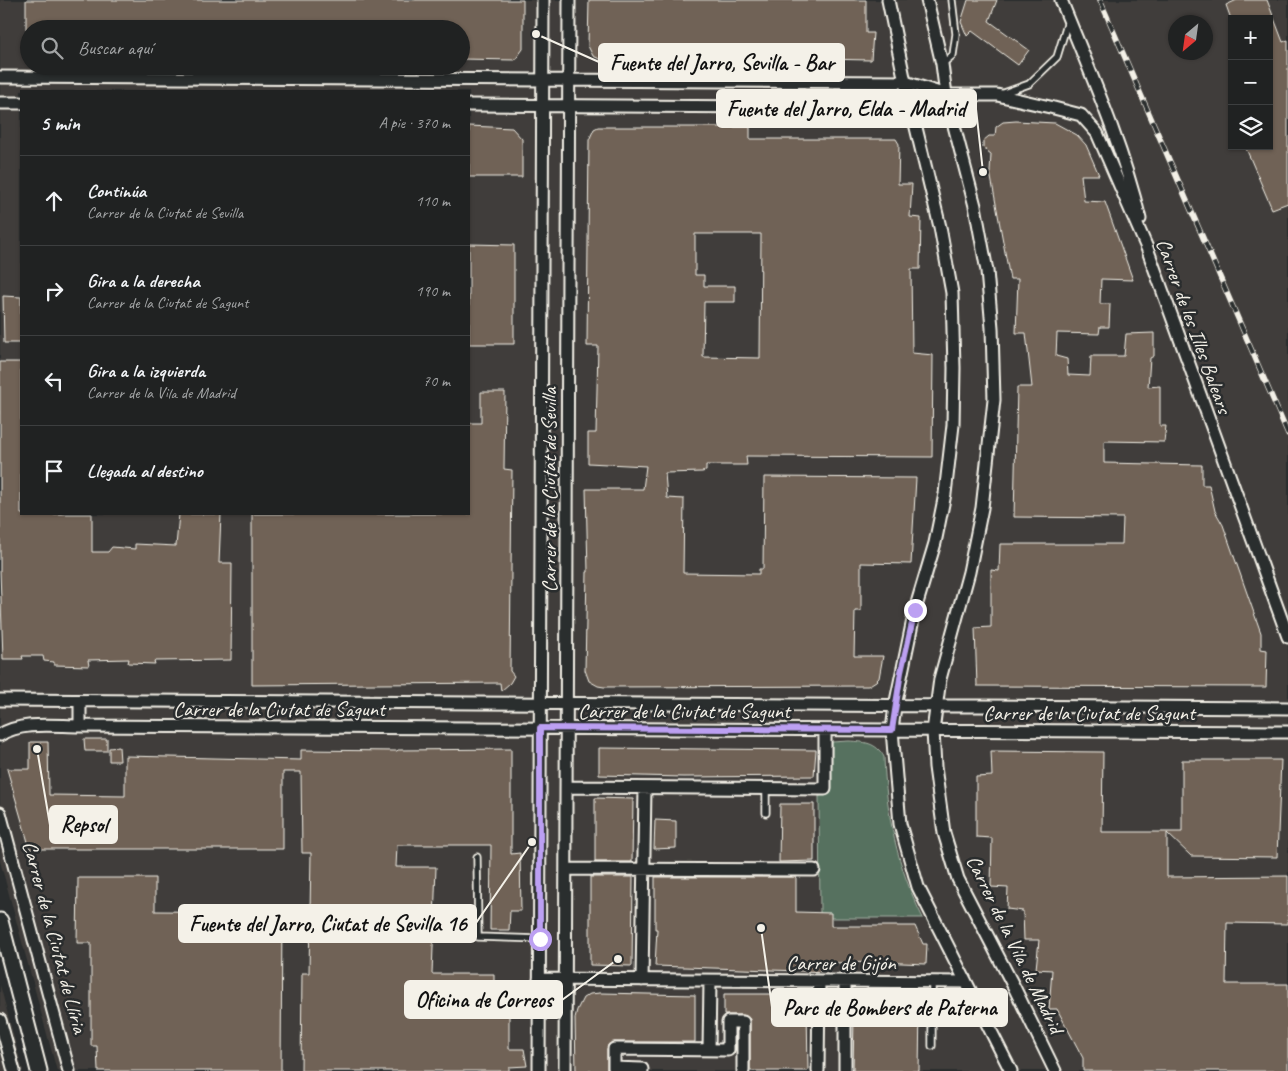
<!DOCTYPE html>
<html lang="es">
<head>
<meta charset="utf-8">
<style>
	:root { --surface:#202222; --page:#282a2a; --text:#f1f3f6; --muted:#a2a4a5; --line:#3d3f40 }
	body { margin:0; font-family:Caveat,sans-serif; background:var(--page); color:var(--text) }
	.controls { position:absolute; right:15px; top:15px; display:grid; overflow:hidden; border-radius:0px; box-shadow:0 1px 4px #0004 }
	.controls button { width:45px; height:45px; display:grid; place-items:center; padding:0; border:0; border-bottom:1px solid var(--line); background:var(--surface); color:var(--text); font:25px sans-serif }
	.compass { position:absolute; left:1168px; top:15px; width:45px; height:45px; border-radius:50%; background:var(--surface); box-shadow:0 1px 4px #0004; rotate:209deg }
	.stop { position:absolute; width:15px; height:15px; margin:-11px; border:4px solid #bca0f2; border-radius:50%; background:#fff }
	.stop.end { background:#bca0f2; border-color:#fff; box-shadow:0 1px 5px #0008 }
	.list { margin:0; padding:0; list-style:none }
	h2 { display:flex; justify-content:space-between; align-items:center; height:65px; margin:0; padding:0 20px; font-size:21px }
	h2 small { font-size:16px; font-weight:400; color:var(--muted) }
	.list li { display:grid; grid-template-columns:32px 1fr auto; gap:15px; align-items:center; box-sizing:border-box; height:90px; padding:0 20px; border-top:1px solid var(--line) }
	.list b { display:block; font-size:19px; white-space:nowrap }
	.list p { margin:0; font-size:16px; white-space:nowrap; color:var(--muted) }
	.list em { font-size:16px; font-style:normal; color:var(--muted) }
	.icon { flex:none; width:28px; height:28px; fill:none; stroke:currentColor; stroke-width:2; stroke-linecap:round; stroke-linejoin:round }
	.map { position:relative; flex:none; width:1288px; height:1071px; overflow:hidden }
	.search { position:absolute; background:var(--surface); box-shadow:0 1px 4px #0004; left:20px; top:20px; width:450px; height:55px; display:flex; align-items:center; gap:12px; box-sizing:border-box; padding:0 18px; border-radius:28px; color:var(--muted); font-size:19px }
	.panel { position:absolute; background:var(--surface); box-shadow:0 1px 4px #0004; left:20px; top:90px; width:450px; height:425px; border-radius:0px }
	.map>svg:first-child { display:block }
</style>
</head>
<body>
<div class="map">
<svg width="1288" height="1071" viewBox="0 0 1288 1071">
	<rect width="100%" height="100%" fill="#2a2d2e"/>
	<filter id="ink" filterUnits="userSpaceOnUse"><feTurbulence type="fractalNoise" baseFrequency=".02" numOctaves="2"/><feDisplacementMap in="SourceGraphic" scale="10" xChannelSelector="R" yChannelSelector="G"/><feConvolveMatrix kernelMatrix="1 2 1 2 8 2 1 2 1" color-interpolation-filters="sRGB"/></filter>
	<g filter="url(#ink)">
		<path fill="#3f3d3a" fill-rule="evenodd" d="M0,0H1288V1071H57L0,861ZM1232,19H1269V146H1232ZM1176,22H1206V52H1176ZM29,29H461V66H29ZM21,91H469V514H21Z
			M0,985L23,1071H0Z"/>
		<path fill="#56715f" stroke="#a5b1a4" d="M849,741C864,742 876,742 884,757C886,813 897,867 923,918H831L820,913L819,796L826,795L831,790L832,742Z"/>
		<path fill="#706256" stroke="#f4f1e8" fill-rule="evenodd" d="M26,0H523V49L515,60L461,59V29H26Z
			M589,0H866V33H873L871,60L821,59V53L765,51V60H602L593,56L588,46Z
			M968,0H997L989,21L1029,50L1018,65L972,31L967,36L961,22Z
			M1237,0H1267L1283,42L1288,40V203L1272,209L1245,146H1269V19H1231L1226,5Z
			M1016,121L1055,123L1077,135L1086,145L1099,175H1081L1084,201L1105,202L1133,280L1101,279L1100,304H1110L1109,327H1100L1099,334L1057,333L1056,356L1067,359L1068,375L1090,376L1091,356H1124L1126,334L1154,333V356L1150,358L1148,387L1160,386V426H1166L1164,442L1104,441V463L1202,465V485H1209L1215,511L1223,525L1261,633V649L1267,650L1266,687L977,686L975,628L991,627V570L999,571L1000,544H1122L1123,518L1014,517L1017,387H1032L1026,333H1016L1018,279H1010L990,172L991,154L983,148V141L989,136H995L996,127L1003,122Z
			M469,126L512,128L522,139V177H469Z
			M598,127H750V139H896L899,144L898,184H912L910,217L921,218L920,269H911L912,353L933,355L932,457L746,456L747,465H706V471L702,472L665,473L667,498L684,499L683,573L759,574V569H763L764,477L916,478L911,564L861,563V611H855L854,656H883L879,678L876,681L868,686L604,687L598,686L589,681L585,670L587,572H588L586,489H643L646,466L588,463V433H596L598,346H587L589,140L594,129ZM695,234H761L760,358L703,357L704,302H735V286H704V275H695Z
			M469,244L514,245V344H469Z
			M3,296L21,297V343H4Z
			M0,362H21V514H92V552H108L112,547L135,549V544L176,546L179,514H221L219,563H232L231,660L154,661L155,664L128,663L129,659L88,660L89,666L54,665V662L44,661L43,656H22L23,659H3L0,571Z
			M481,392H505L504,469L512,470L510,671L514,676L510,683L501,691L500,683L252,685V514H469V423H481Z
			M84,739H107V751H85Z
			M30,742H48L49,795L125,796V756L301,760V750L397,751L398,750L511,749V854L520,853L521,911H510L509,930H490L491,845H397L396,867H436L432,974H494V984H509V1049H524L527,1066L509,1067V1071H301L302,973H309L311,853H302L301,772H283V849H30L7,769H30Z
			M119,747L120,761H109V748Z
			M599,748L816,750L814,776L683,777L599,775Z
			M991,751L1103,752L1102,832H1182V760H1281L1277,857L1191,856L1167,833V877L1288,876V924L1227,923L1226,984H1288V1071H1083V1058L1057,1009H1049L1052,970L1036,969L1039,940H1024L1023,911L1007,909L1008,888L991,887L992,838L976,837V777L992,776Z
			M595,798L633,799L632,862H595Z
			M780,804H814V861L779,862Z
			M655,820L676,821V848L654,849Z
			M590,877H633L632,966L590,965Z
			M655,877H796V912L831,913V926H915L923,944H927L926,964L878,962L830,963L829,972L655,966L657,929H655Z
			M78,878H155V911L282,912L281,1071H98L97,1046H91V943H77Z
			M600,993L695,995V1042H614L608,1045L607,1049V1071H576L575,1018L577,1010L583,998L590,994Z
			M724,994H786L797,998L807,1008L808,1071H750V1019L743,1015H724Z
			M872,994H909L917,998L920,1005L919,1071H853L854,1015L858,1006L863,1000Z"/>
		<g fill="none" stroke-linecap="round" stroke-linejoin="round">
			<defs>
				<path id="lane" d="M942,64L953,55L956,34L952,0
					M1001,94L1029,84L1057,57L1068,21
					M766,813V789
					M477,857L478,937L540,939
					M932,982V1046"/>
				<path id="street" d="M888,0L905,82L940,227L952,293L954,368L953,425L945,494L935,543L915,610L895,706L892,730L900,824L918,887L1011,1071
					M927,0L942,64L946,95L975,206L987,271L992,328L994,400L982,508L969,572L940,679L933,731L935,767L944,833L958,879L1014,987L1055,1071
					M1061,0C1090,72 1122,144 1140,219
					M0,77L905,82L946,95H997L1050,107L1081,115L1097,133L1147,248L1288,637
					M0,103H21
					M469,105L911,108L946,95
					M0,700L1288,708
					M80,726V701
					M0,735C22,721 55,726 80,726L1288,732
					M566,787L825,789V730
					M0,813L69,1071
					M566,869L814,870
					M539,979L966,982
					M642,980L645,788
					M0,1020L14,1071
					M709,1050L710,981
					M539,1071L543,0
					M565,1071L569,0
					M642,1071V1069L614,1068V1049L728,1050V1022H743V1071
					M818,1071L819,981
					M845,1071V982"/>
				<path id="secondary" d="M0,921L39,1071"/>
			</defs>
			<use href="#lane" stroke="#f4f1e8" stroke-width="9"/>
			<use href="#street" stroke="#f4f1e8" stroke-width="15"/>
			<use href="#secondary" stroke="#f4f1e8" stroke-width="19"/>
			<use href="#lane" stroke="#2a2d2e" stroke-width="5.5"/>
			<use href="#street" stroke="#2a2d2e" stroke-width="11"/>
			<use href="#secondary" stroke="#2a2d2e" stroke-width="15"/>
			<defs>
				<path id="rail" d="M1100,0L1288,434"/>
			</defs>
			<use href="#rail" stroke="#f4f1e8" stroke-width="5.5"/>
			<use href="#rail" stroke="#2a2d2e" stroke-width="4" stroke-dasharray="11" stroke-linecap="butt"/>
		</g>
	</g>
	<g fill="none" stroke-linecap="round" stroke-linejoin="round" filter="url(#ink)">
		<path stroke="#bca0f2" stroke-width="6" d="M540,939V728L892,730L901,672L915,610"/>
	</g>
	<g text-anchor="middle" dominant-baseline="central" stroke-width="5" stroke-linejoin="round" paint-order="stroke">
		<g font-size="21" fill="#f4f1e8" stroke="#2a2d2e">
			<text transform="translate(1194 326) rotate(70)">Carrer de les Illes Balears</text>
			<text transform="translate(549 490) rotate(-90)">Carrer de la Ciutat de Sevilla</text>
			<text x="279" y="709">Carrer de la Ciutat de Sagunt</text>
			<text x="684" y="711">Carrer de la Ciutat de Sagunt</text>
			<text x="1089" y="713">Carrer de la Ciutat de Sagunt</text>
			<text transform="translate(55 937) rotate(75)">Carrer de la Ciutat de Llíria</text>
			<text transform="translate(1015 944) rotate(64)">Carrer de la Vila de Madrid</text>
			<text x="841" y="963">Carrer de Gijón</text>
		</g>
	</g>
	<path fill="none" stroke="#f4f1e8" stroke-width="2" d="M536 34L599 62M983 172L976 109M37 749L50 825M532 842L476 923M618 959L562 1000M761 928L772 1007"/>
	<g fill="#f4f1e8" stroke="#2a2d2e" stroke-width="2">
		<circle cx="536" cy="34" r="5"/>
		<circle cx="983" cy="172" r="5"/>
		<circle cx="37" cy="749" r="5"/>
		<circle cx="532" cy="842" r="5"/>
		<circle cx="618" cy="959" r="5"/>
		<circle cx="761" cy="928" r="5"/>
	</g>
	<g fill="#f4f1e8" stroke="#f4f1e8" stroke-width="2">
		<rect x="599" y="44" width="245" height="37" rx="5"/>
		<rect x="717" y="90" width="259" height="37" rx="5"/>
		<rect x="50" y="806" width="67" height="37" rx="5"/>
		<rect x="179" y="905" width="297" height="37" rx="5"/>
		<rect x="405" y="981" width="157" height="37" rx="5"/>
		<rect x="772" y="989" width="235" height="37" rx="5"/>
	</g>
	<g font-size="22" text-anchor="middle" font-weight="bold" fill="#111">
		<text x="722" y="70">Fuente del Jarro, Sevilla - Bar</text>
		<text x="846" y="116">Fuente del Jarro, Elda - Madrid</text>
		<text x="84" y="832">Repsol</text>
		<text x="328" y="931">Fuente del Jarro, Ciutat de Sevilla 16</text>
		<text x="484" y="1007">Oficina de Correos</text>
		<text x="890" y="1015">Parc de Bombers de Paterna</text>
	</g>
</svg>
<div class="controls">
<button>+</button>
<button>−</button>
<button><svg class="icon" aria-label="layers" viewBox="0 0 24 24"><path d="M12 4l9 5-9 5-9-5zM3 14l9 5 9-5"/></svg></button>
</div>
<svg class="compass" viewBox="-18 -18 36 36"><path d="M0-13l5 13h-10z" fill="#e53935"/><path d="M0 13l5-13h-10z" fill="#a2a4a5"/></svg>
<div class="stop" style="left:540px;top:939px"></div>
<div class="stop end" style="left:915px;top:610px"></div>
<div class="search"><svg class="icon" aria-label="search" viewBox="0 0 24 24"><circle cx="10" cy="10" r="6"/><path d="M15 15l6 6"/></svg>Buscar aquí</div>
<section class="panel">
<h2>5 min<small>A pie · 370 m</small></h2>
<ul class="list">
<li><svg class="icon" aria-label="ahead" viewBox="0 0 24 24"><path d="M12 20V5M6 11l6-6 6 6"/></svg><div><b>Continúa</b><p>Carrer de la Ciutat de Sevilla</p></div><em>110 m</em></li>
<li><svg class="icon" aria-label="right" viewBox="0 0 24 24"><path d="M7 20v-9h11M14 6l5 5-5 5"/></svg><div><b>Gira a la derecha</b><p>Carrer de la Ciutat de Sagunt</p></div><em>190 m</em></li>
<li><svg class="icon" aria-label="left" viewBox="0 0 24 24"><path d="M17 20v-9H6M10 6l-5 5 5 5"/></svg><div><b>Gira a la izquierda</b><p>Carrer de la Vila de Madrid</p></div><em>70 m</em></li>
<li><svg class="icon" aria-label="arrive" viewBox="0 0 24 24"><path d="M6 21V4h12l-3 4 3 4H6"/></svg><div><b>Llegada al destino</b></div></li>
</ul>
</section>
</div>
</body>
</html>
